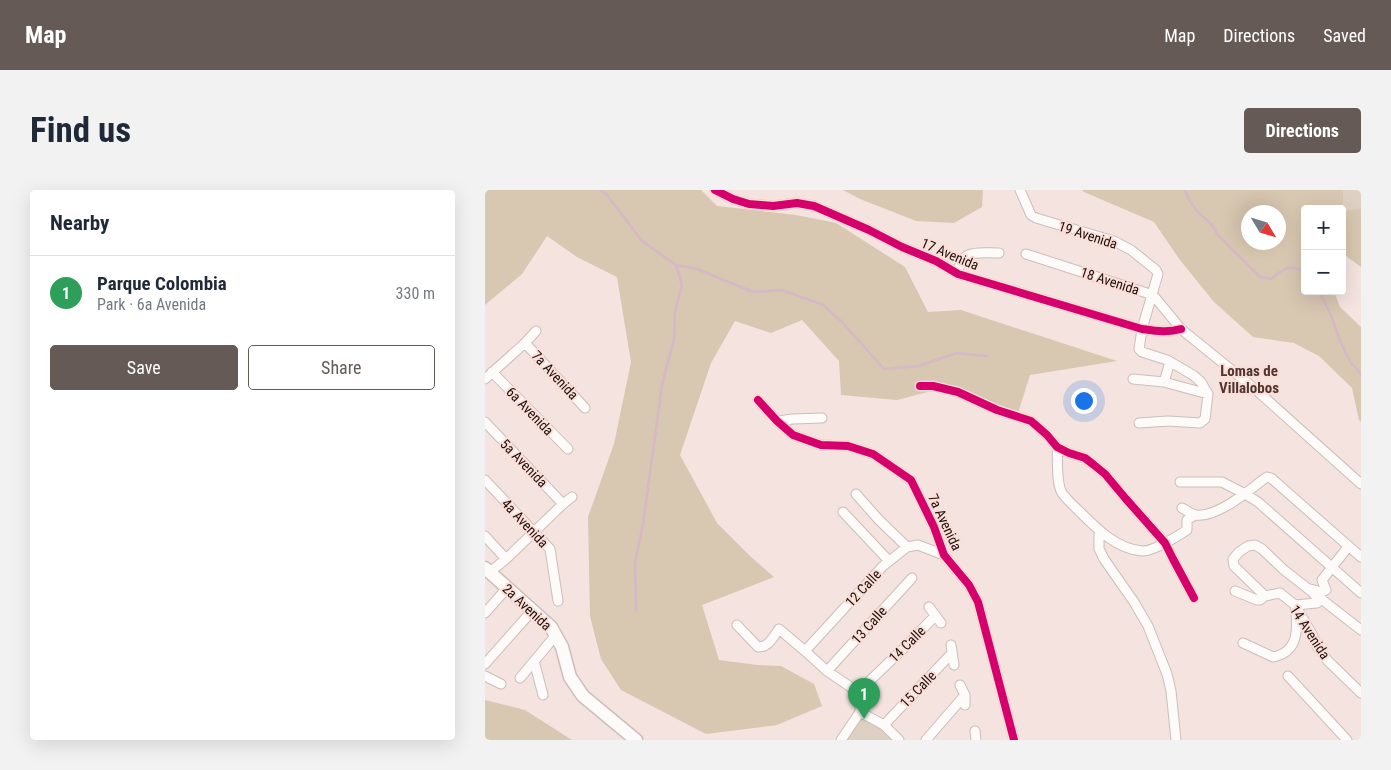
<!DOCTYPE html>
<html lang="en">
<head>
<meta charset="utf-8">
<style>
	:root { --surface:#fff; --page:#f2f2f3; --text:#1f2937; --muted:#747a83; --line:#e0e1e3; --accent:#665a57 }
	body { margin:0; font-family:"Roboto Condensed",sans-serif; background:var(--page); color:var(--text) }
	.controls { position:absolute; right:15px; top:15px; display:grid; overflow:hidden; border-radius:5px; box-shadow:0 5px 20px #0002 }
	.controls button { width:45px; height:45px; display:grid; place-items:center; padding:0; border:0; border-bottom:1px solid var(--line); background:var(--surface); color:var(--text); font:25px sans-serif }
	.compass { position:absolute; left:756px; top:15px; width:45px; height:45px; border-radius:50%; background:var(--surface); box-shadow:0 5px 20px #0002; rotate:128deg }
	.you { position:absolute; left:598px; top:210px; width:18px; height:18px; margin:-12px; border:4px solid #fff; border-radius:50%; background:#1a73e8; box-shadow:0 0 0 8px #1a73e833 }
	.badge { display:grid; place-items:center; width:32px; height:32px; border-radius:50%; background:var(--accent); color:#fff; font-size:16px; font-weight:700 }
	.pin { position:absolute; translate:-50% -41px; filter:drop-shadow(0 1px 2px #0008) }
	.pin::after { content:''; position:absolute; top:26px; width:18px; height:15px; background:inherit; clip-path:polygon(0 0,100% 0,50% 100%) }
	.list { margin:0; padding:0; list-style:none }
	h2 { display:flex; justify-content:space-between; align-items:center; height:65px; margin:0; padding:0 20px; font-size:21px }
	h2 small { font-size:16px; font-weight:400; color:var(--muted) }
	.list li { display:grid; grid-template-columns:32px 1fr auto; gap:15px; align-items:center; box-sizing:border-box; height:75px; padding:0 20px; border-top:1px solid var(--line) }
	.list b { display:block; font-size:19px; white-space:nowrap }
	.list p { margin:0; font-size:16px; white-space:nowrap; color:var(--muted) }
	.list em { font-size:16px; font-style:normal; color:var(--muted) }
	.actions { display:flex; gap:10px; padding:15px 20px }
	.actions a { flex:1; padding:11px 0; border:1px solid var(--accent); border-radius:5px; text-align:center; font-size:18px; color:var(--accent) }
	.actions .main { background:var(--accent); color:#fff }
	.map { position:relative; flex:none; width:876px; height:550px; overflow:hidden; border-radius:5px }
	header { display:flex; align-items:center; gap:30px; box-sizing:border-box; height:70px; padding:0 25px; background:var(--accent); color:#fff }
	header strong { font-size:24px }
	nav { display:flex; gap:28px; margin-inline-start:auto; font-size:18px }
	.intro { display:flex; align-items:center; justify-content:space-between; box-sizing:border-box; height:120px; padding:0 30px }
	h1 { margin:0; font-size:35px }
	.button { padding:12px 22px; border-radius:5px; background:var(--accent); color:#fff; font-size:18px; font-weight:700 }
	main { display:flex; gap:30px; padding:0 30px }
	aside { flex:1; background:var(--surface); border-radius:5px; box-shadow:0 5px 20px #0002 }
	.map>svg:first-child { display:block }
</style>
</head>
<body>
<header>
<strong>Map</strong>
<nav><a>Map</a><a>Directions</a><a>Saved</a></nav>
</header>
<div class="intro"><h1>Find us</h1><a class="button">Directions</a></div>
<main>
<aside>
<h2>Nearby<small></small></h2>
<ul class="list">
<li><span class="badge" style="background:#2e9e5b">1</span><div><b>Parque Colombia</b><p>Park · 6a Avenida</p></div><em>330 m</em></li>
</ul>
<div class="actions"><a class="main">Save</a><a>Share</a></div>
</aside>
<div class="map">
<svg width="876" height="550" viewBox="0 0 876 550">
	<rect width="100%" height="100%" fill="#f4e3df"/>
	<path fill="#ded0c2" d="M858,0H876V18L858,21Z
		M375,522L414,550H357Z"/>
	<path fill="#d8c7b1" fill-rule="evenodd" d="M0,0H216L232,16L311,25L351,33L420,77L443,122L476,120L632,171L545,185L533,223L458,198L412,210L356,205L354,171L317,130L286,143L250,131L226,173L195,265L232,333L265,366L289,387L217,415L234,470L272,475L296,476L329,494L337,516L292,535L221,544L136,500L116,469L105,426L103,327L129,254L146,172L132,87L92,67L62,46L37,84L0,115Z
		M358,0H498L497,17L469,33L431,31L375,9Z
		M597,0H858V21L876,18V77L857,63V19H820V101H849L855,117L876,137V232L874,230L867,198L834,166L809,153L768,147L729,112L695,70L669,32L599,2ZM794,22V52H764V22Z
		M0,510L40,520L87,550H0Z"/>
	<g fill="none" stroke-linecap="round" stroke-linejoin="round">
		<path stroke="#d6b8c6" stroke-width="2.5" d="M116,0L122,5L157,51L191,75L212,79L268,102L297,100L338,115L356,131L399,179L434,176L471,163L502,166
			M700,0C703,9 707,15 713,22C720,29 729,34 732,44L775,87L786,89C798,79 804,73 820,82
			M834,101L846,125L855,151L866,173L876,184
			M151,420L150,373L158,334L177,195L189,149L190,121L197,95L191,75"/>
		<defs>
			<path id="minor" d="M230,0L248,9L264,14L288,16L312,13L329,16L384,40L417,57L451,71L473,84L657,139C671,141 683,143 696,139
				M535,0L546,25L551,28L629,51L646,60L671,80L673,84L657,139L654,159L657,162L682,170L708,185L716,192L723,204L720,229L715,233L683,231L654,233
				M541,64L668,105L696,139L770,199L876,294
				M473,84C475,58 494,63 514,63
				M40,153L100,218
				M7,182L83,259
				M0,189L40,153L51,141
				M648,189L679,192L723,204
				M679,192L685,172
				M435,196H448L473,202L512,220L546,231L562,245L572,257L584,263L600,268L609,275L620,284L641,309L680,353L688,369L709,408
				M273,210L292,231L308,245L336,255L363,256L388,264L426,290L449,337L459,365L484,395L493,412L529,550
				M292,231L308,229L337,228
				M0,232L78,314
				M572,257C573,270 571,293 577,303C582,310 590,317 596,323C612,339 632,359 657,361C667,362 693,346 702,340V330L710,325
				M0,290L65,359L73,411
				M695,292H737L760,304L773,312L876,403
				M371,304L394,330L422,357
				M697,318C701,320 706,324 711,325C731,328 764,301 779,289L782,287L786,288L876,367
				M358,322L404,371
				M614,341V359L619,369L649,412L663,436L682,484L686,501L691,550
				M0,346L21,369
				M5,382L21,369L78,314L87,307
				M750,401L772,410H775L780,406L795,403L810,415L828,446L832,456L843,471L876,503
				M780,406L749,376L748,369L754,362L763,356L770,355L777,359L799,380L876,440
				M444,417L456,433
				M0,423L22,398
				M252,435L273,457C283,458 289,446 294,439L320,461L398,376L422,357L433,355L459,365
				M758,453L788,467C815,462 813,436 810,415L832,413V408L825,399L837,402L841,400L837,390L863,357
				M466,455L469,475
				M320,461L342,481L373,502L375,506V522L356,550
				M49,471L58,505
				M0,474L47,421
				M342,481L427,388
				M0,486L16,494
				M803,486L862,550
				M35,488L71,445
				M475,495L480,505V515
				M373,502L419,458L450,426
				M375,522L399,535L414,550
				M399,535L467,463
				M490,541L491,550
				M441,550L480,505"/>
			<path id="secondary" d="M0,378L66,437L77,457L85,487L98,506L151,550"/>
		</defs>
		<use href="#minor" stroke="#cbbebb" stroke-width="11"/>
		<use href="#secondary" stroke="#cbbebb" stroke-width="15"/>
		<use href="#minor" stroke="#fdfbfa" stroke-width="9"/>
		<use href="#secondary" stroke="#fdfbfa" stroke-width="12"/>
		<defs>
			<path id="cycleway" d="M230,0L248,9L264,14L288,16L312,13L329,16L384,40L417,57L451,71L473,84L657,139C671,141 683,143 696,139
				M435,196H448L473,202L512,220L546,231L562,245L572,257L584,263L600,268L609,275L620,284L641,309L680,353L688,369L709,408
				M273,210L292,231L308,245L336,255L363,256L388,264L426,290L449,337L459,365L484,395L493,412L529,550"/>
		</defs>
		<use href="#cycleway" stroke="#fcded7" stroke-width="11"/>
		<use href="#cycleway" stroke="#d6006c" stroke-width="8"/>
	</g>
	<g text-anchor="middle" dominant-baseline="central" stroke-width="4" stroke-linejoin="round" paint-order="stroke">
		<g font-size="14" fill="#1a110e" stroke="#fcded7">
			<text transform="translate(603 45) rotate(18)">19 Avenida</text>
			<text transform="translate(465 64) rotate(23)">17 Avenida</text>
			<text transform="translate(625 91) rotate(18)">18 Avenida</text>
			<text transform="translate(70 185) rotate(47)">7a Avenida</text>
			<text transform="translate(45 221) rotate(46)">6a Avenida</text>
			<text transform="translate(39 273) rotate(46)">5a Avenida</text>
			<text transform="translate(460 332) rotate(65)">7a Avenida</text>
			<text transform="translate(40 333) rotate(47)">4a Avenida</text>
			<text transform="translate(378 398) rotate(-47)">12 Calle</text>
			<text transform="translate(42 417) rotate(43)">2a Avenida</text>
			<text transform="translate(384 435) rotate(-48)">13 Calle</text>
			<text transform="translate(825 442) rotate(57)">14 Avenida</text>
			<text transform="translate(422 454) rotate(-45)">14 Calle</text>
			<text transform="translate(433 499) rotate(-46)">15 Calle</text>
		</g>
		<g font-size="15" font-weight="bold" fill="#4d3631" stroke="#fcded7">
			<text x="764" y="181">Lomas de<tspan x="764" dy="17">Villalobos</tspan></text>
		</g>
	</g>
</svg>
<div class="controls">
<button>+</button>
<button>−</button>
</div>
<svg class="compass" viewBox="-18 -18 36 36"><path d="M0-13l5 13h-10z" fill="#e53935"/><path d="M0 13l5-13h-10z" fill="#747a83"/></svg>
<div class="you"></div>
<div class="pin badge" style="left:379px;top:529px;background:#2e9e5b">1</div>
</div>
</main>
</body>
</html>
